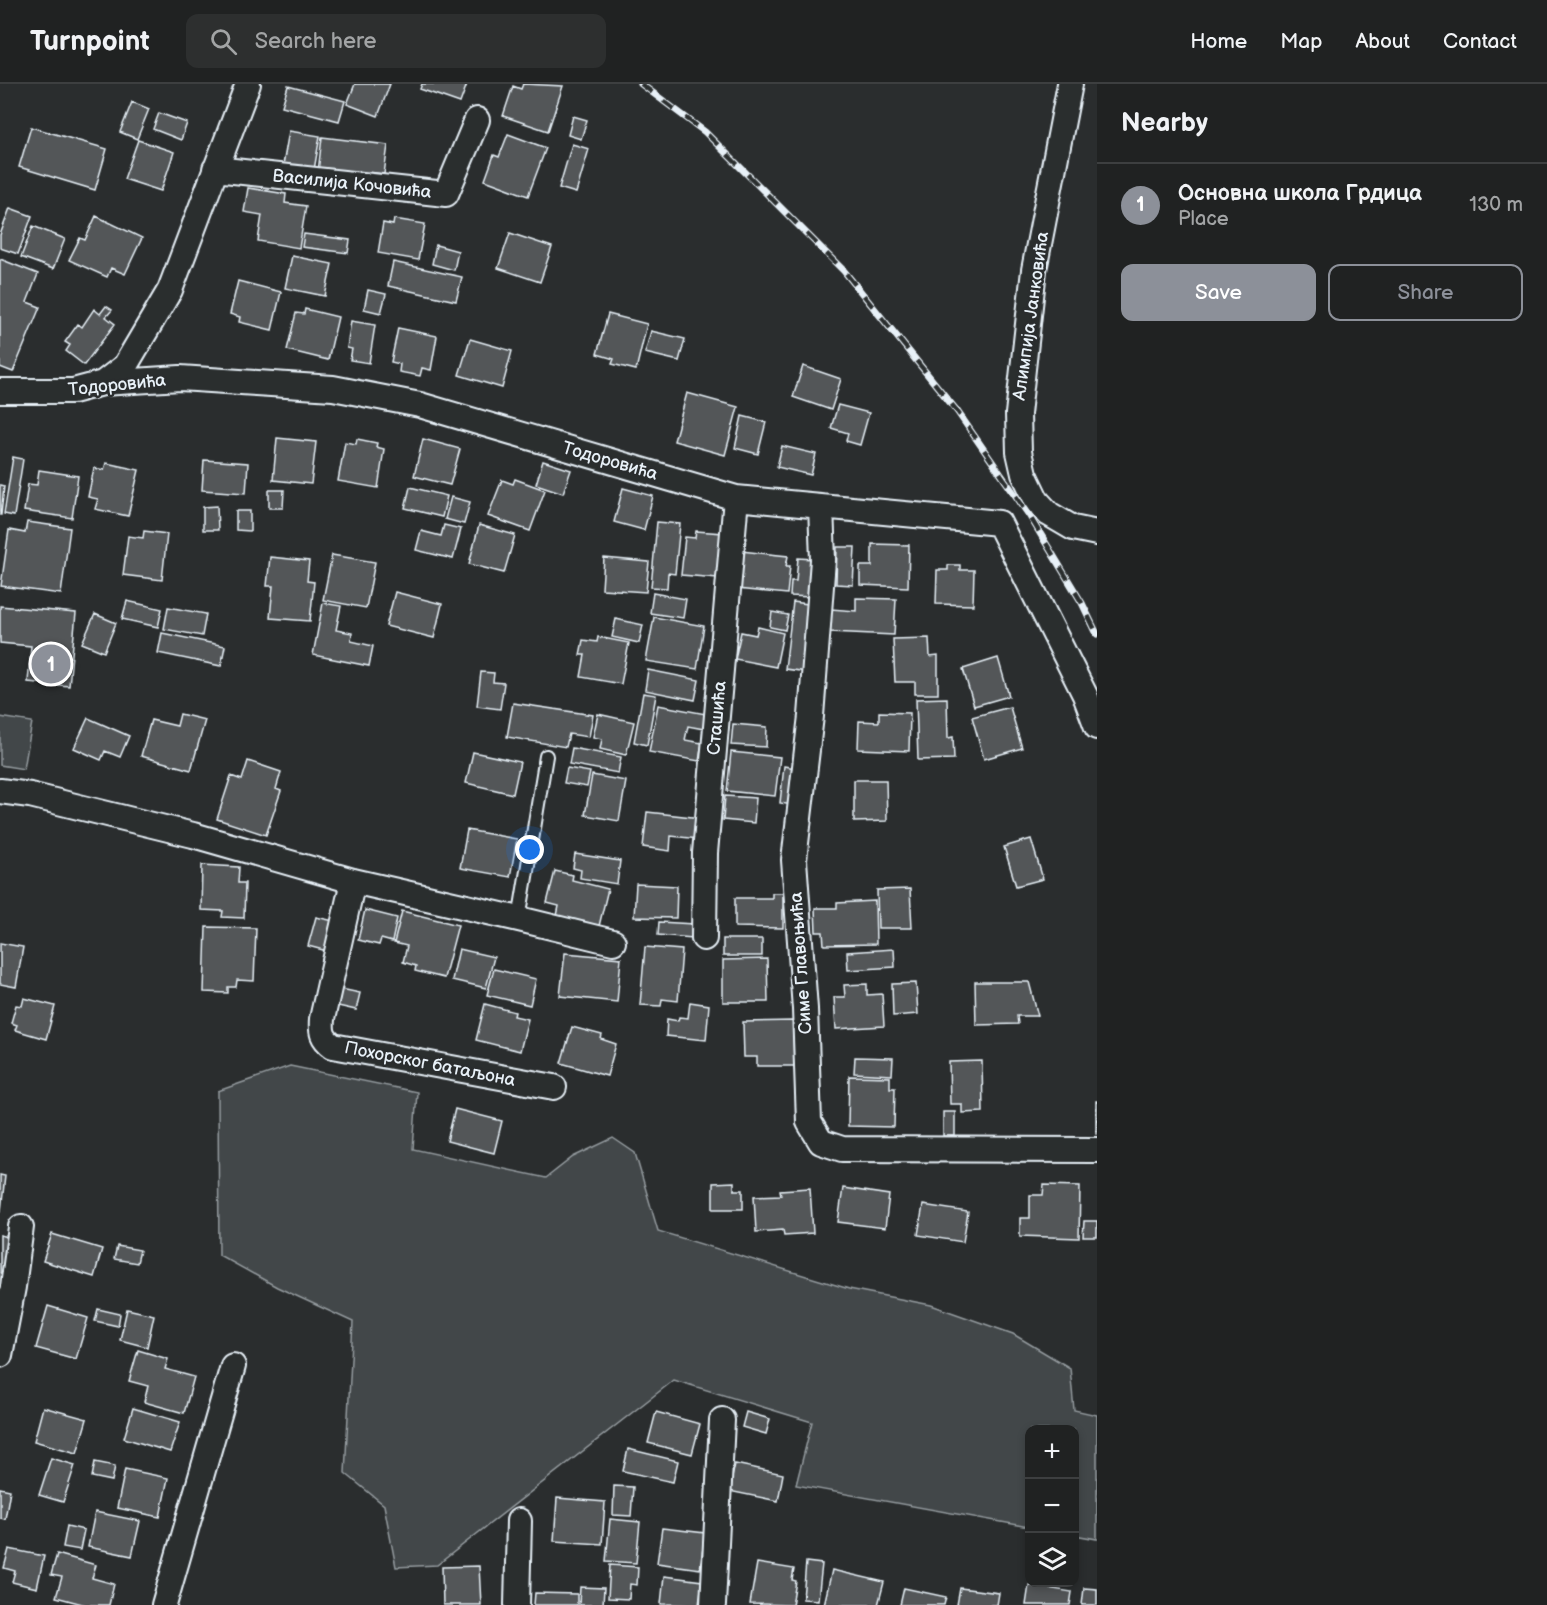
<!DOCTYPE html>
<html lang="en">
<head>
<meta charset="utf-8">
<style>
	:root { --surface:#202222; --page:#2d2f2f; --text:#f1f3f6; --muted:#a2a4a5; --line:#3d3f40; --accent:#8c9099 }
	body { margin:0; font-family:"Balsamiq Sans",sans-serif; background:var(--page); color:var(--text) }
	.controls { position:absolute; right:18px; bottom:18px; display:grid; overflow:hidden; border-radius:12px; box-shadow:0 3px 9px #0003 }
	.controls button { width:54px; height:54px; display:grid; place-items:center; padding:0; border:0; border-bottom:2px solid var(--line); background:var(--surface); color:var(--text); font:30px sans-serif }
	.you { position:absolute; left:530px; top:766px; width:21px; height:21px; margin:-15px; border:4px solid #fff; border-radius:50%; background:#1a73e8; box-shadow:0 0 0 9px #1a73e833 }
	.badge { display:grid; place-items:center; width:39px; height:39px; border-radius:50%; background:var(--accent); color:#fff; font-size:20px; font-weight:700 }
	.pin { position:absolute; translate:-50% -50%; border:3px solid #fff; box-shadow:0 2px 6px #0006 }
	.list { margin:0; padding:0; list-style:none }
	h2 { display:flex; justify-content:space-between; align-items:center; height:78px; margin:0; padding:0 24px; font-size:26px }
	h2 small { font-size:20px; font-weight:400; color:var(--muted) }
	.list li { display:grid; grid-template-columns:39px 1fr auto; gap:18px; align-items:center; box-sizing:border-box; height:84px; padding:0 24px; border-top:2px solid var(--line) }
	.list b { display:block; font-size:22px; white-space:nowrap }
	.list p { margin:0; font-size:20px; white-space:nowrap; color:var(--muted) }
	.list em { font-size:20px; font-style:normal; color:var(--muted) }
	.actions { display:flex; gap:12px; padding:18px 24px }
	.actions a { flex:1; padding:14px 0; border:2px solid var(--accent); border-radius:12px; text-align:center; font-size:21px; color:var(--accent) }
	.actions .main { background:var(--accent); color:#fff }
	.icon { flex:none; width:33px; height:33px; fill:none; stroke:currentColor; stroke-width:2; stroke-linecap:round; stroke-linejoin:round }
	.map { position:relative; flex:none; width:1097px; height:1521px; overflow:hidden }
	header { display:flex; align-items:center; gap:36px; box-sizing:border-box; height:84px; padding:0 30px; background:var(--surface); border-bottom:2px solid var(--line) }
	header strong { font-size:28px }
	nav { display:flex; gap:33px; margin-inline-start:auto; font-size:21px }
	.search { width:420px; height:54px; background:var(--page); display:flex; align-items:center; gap:15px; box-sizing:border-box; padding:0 21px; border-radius:12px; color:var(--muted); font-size:22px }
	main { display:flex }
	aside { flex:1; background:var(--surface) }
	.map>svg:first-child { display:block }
</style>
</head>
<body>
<header>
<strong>Turnpoint</strong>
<div class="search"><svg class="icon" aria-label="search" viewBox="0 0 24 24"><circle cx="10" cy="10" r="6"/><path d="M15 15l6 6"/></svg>Search here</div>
<nav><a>Home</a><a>Map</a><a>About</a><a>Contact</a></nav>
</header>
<main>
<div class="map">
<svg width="1097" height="1521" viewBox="0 0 1097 1521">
	<rect width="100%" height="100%" fill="#2a2d2e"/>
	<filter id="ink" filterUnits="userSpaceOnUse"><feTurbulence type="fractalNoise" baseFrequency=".0167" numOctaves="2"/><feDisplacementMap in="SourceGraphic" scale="12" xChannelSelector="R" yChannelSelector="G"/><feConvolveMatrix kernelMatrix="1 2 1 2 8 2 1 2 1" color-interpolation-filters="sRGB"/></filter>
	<g filter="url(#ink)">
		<path fill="#424648" stroke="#959ca0" stroke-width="1.5" d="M0,633L32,638L24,685L0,681Z
			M290,982L417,1008L413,1065L546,1094L573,1073L613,1054L635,1069L658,1147L849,1205L931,1221L1013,1250L1070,1284L1074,1326L1097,1331V1455L1075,1451L1074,1346H1030L1029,1443L796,1401L812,1338L674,1296L437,1481L396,1483L384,1421L345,1389L353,1238L277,1203L219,1171L218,1007Z"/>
		<path fill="#535759" stroke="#e8f1f8" stroke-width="1.5" d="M355,0H390L378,32L347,20Z
			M422,0H467L460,19L420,5Z
			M523,0L563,2L548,47L503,32L513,2L521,5Z
			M288,2L345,17L339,37L282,22Z
			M132,18L149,25L137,55L120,48Z
			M159,29L187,39L181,56L153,45Z
			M573,32L587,36L581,55L568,51Z
			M31,43L107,65L95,106L19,83Z
			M289,47L320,52L314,86L283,81Z
			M508,50L546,64L528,112L485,96L494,71L499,73Z
			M322,53L388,61L384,90L369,88L368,94L318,88Z
			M138,56L174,68L161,107L124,95Z
			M572,60L589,65L576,109L559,104Z
			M248,104L286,110L285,119L306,122L299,164L258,157L262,131L244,128Z
			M10,124L32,132L18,170L0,164V151Z
			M96,132L142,154L125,190L111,184L107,193L69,176L80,154L85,156Z
			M394,135L425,140L418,176L378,169L383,139L393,141Z
			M33,142L65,155L53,185L21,173Z
			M510,149L552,163L540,198L498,184Z
			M304,150L350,156L348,169L302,163Z
			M436,161L458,167L454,186L432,180Z
			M292,172L332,180L325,212L285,204Z
			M0,175L38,190L27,218L40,223L13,288L0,283Z
			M393,178L462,193L456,217L388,202Z
			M238,197L281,208L272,246L239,238L240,233L230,230Z
			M368,206L386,210L381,229L364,225Z
			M106,222L112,226L106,233L115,240L84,281L66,267L70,261L65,258L78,240L82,243L94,225L100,230Z
			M305,225L338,233L328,276L287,266L296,229L304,230Z
			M608,230L647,240L636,286L612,280L614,275L597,270Z
			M351,237L375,241L369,279L350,276L352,265L347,264Z
			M398,244L437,252L431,286L422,284L420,292L399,288L400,280L391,278Z
			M651,247L685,255L679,277L645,269Z
			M470,255L512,267L502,304L459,291Z
			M803,282L841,295L831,326L793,313Z
			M687,309L738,323L725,371L674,357Z
			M838,321L869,329L860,361L846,357L848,349L831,344Z
			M742,332L766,338L758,370L735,364Z
			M277,354L316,358L311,400L273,396Z
			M357,355L377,359L376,363L384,365L378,404L338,397L345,358L356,360Z
			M423,355L460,365L450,401L414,392Z
			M782,362L816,370L811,391L777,383Z
			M13,373L23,375L14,432L4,430Z
			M204,376L248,379L246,409L202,406Z
			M543,377L571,386L563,409L536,400Z
			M106,379L139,386L128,432L95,425L98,415L88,413L94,384L104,386Z
			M39,386L78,392L72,434L24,427L28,400L37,401Z
			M515,395L545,406L530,447L488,432L502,396L513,400Z
			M0,401L4,402L1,431H0Z
			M410,403L447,412L442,433L405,424Z
			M623,404L653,412L644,446L614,438Z
			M269,406H284L283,424H269Z
			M451,413L470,418L464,440L445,435Z
			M217,422L218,446H203V423Z
			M236,427H250V447L236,446Z
			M27,438L70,444L61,510L1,502L9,446L25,449Z
			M657,438L680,440L675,490L668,489L667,504L651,503Z
			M444,441L461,445L453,475L416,466L421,447L441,452Z
			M479,441L515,451L504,489L469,480Z
			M144,447L167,450L162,496L123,491L128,452L143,454Z
			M696,447L723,449L718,494L681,491L685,453L695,454Z
			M872,460L909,461L908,503L860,501V482H872Z
			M837,463H855L853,501L836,500Z
			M741,467L788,472L786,482H790L787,510L737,505Z
			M332,471L375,478L366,524L323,516Z
			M270,473L309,477L307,497L314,498L310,537L270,534L273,502H267Z
			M604,474L649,478L646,508L602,505Z
			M798,474L813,475L811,513L790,512L791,497H796Z
			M948,481H960V486H974L973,521L936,520L937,486H948Z
			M395,508L442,520L434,554L386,542Z
			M653,509L686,515L683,534L650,529Z
			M856,514L896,515L894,551L830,548L831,525L856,527Z
			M127,517L162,525L158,543L122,535Z
			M793,518L815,521L807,588L785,585Z
			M323,519L341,522L336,546L352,549L351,557L373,562L369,582L313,571Z
			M0,522L76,529L69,602L28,598L31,562L0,559Z
			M168,523L206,530L202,552L164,545Z
			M772,528L788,531L785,546L770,543Z
			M95,530L116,539L104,568L82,559Z
			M654,533L704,542L697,585L646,577Z
			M616,535L643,541L639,559L612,553Z
			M758,543L783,549L776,583L735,575L741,548L756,551Z
			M162,549L225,562L221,582L158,569Z
			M598,553L629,559L621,600L581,593L585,571H580L583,556L597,558Z
			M929,554L930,573L938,572V610H915V598H895L893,555Z
			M998,574L1009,612L974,622L963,585Z
			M648,586L699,596L695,616L645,606Z
			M481,588L494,589L493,598L504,599L500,625L477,622Z
			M643,609L656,611L647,661L634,658Z
			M947,614L948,654L953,653L954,675L918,676L916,615Z
			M513,619L593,631L589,653L569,650L566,663L507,653Z
			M658,621L706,630L704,645L688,642L685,656L702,659L699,677L649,668Z
			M1010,623L1022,664L984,675L972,633Z
			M879,628L910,629L909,667L858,665L859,637L879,638Z
			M180,630L205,636L191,686L141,672L151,636L177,642Z
			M598,630L634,638L626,671L600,665L602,655L593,653Z
			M88,634L129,652L120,673L105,667L101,676L74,664Z
			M733,640L767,643L766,663L731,661Z
			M572,664L621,673L618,689L569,680Z
			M473,668L520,678L513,710L466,699Z
			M731,668L780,673L775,712L727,707Z
			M248,677L281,688L276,705L281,707L266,751L217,735L231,692L242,696Z
			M784,682L796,684L792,721L780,719Z
			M567,684L590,688L587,703L564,699Z
			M592,691L626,697L619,737L585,731Z
			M854,696H886L887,737L854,738Z
			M725,712L756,714L754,739L723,736Z
			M647,728L701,734L699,755L671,752L670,767L643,763Z
			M467,746L517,755L510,793L460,784Z
			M1031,755L1043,795L1016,802L1004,763Z
			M575,770L620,777L617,800L580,794L581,786L573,784Z
			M202,781L239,783L238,799H245L244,834L222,833L223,827L201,826Z
			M555,787L573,791L572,796L608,805L599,842L557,832L559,822L547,819Z
			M636,800L677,802L676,834L634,833Z
			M910,805L912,844H878L877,806Z
			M772,809H783V844L735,843V814H772Z
			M875,817L876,860L824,861L823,848H816L815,824H837V819Z
			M365,826L397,834L392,858L381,855L379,861L358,856Z
			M402,827L458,841L444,894L415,887L416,882L403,878L407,862L394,859Z
			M316,833L334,837L327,867L308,862Z
			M659,838L694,840L693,854L658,851Z
			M206,843L256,844L254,897L237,896L236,903H228V909L204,908Z
			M723,855H762V872H723Z
			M0,859L23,863L16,903L0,900Z
			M645,863L682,866L678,917L662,915L661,922L640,921Z
			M459,865L494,873L486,904L452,896Z
			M894,865L895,883L848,886L847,868Z
			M565,869L621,874L617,918L560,912Z
			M767,875L768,918H723V876Z
			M494,885L536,895L530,921L487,911Z
			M975,898H1029L1038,932H1017L1018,940L976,941Z
			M916,899L918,930L893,932L892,900Z
			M867,900V911L882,910L884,942L836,945L834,913H845L844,901Z
			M341,905L360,909L356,926L338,922Z
			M24,914L55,922L46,955L15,946L17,941L11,939L16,921L22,922Z
			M690,918L709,921L706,956L666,952L667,935L678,937L679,933L688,934Z
			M485,920L515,928L514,932L528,935L520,967L476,956Z
			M793,937L794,982H757V973H744L743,938Z
			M572,943L602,951L601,955L616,960L607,992L561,979Z
			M855,973L893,974L892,991L854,989Z
			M982,977L983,1028L962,1029V1020H950L949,978Z
			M849,992L890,993V1004H895L894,1043L848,1042Z
			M1096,1017H1097V1050H1096Z
			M455,1025L502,1037L494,1069L447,1057Z
			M943,1028H955V1052H943Z
			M0,1091L5,1092L1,1127H0Z
			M734,1098V1106H743V1125H713V1099Z
			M1044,1101L1080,1102L1079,1154L1020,1152V1134H1030V1111H1043Z
			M810,1104L813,1149L784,1151L783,1146L756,1148L754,1112L781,1111L780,1106Z
			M843,1104L889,1111L885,1144L838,1138Z
			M923,1121L968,1128L963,1158L918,1151Z
			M1084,1137H1097V1153H1083Z
			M52,1150L102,1165L94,1193L43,1177Z
			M0,1151L13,1154L4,1190L0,1189Z
			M117,1162L140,1166L137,1179L114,1175Z
			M48,1222L88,1234L76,1275L36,1264Z
			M98,1225L120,1230L118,1242L95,1237Z
			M127,1225L154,1231L147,1263L120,1256Z
			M138,1266L168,1275L165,1285L194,1293L184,1329L144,1318L148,1302L129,1297Z
			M43,1323L87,1335L77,1369L34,1357Z
			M133,1324L180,1338L170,1368L124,1354Z
			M656,1328L700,1340L692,1370L648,1359Z
			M746,1328L770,1335L766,1350L742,1343Z
			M628,1365L678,1377L673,1398L623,1387Z
			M51,1374L75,1381L63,1418L39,1411Z
			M95,1378L115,1382L112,1397L92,1393Z
			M735,1380L783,1390L778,1417L729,1407Z
			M125,1385L168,1394L160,1433L117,1424Z
			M614,1402L633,1403L631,1432L613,1431Z
			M0,1404L10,1406L5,1435L0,1434Z
			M557,1414L605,1418L602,1460L554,1457Z
			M95,1428L140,1437L132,1472L88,1463Z
			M610,1435L640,1438L636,1479L606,1477Z
			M67,1442L84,1446L80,1466L63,1463Z
			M662,1444L705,1449L700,1485L657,1479Z
			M9,1465L44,1472L37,1504L12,1498L15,1487L4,1484Z
			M57,1470L96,1481L92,1494L114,1500L109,1521H86L56,1513L62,1493L51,1491Z
			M806,1478L822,1480L818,1516L803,1515Z
			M757,1479L794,1485L792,1496L796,1497L792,1521L750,1520Z
			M610,1481L638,1483L637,1501L630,1500L629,1515L608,1514Z
			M479,1482L481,1521H443L442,1483Z
			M832,1486L884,1498L878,1521H824Z
			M664,1492L702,1497L699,1521L661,1520Z
			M1029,1501L1072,1508L1070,1521H1026Z
			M580,1503L604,1504L603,1521H579Z
			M904,1504L946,1513L944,1521H900Z
			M960,1504L999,1509L997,1521H957Z
			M1084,1504L1097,1505V1521H1082Z
			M535,1509L577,1510V1521H534Z"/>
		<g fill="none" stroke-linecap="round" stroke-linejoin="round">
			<defs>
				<path id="service" d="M519,835L546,672"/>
				<path id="minor" d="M1070,0L1034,186L1018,330L1019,368L1024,390L1037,417L1049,430L1073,444L1097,449
					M215,85L446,110L477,36
					M103,299L125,282L170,206L248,0
					M0,307H73L103,299L180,294L333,304L420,321L736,414L999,439L1085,611L1097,643
					M821,422L823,476L811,632L794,776L805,925L809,1038L821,1058L842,1065L1097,1066
					M0,707L30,711L193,751L353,797L519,835L613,858
					M353,797L322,935C321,948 322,954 333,962L554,1003
					M704,854L705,769L736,414
					M0,1271L13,1203L21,1143
					M164,1521L233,1282
					M517,1521L519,1437
					M713,1521L722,1336"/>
			</defs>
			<use href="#service" stroke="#e8f1f8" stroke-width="16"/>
			<use href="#minor" stroke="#e8f1f8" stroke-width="28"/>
			<use href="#service" stroke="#2a2d2e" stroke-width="12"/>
			<use href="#minor" stroke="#2a2d2e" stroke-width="24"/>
			<defs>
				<path id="rail" d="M641,0L705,48L844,187L957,327L1029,431L1082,519L1097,550"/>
			</defs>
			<use href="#rail" stroke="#e8f1f8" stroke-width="7"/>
			<use href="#rail" stroke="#2a2d2e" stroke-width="4.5" stroke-dasharray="14" stroke-linecap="butt"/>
		</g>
	</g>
	<g text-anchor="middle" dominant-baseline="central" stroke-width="5" stroke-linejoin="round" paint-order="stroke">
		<g font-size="18" fill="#e8f1f8" stroke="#2a2d2e">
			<text transform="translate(352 100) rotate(6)">Василија Кочовића</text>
			<text transform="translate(1031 232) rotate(-82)">Алимпија Јанковића</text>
			<text transform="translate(117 301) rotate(-6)">Тодоровића</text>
			<text transform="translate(610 377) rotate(16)">Тодоровића</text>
			<text transform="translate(717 634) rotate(-85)">Сташића</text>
			<text transform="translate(801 879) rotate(-94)">Симе Главоњића</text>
			<text transform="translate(430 980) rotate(11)">Похорског батаљона</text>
		</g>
	</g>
</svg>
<div class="controls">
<button>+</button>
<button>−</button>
<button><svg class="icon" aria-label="layers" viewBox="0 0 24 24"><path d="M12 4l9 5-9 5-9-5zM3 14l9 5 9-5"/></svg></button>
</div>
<div class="you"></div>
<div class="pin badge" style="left:51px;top:580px">1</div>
</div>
<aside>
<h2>Nearby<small></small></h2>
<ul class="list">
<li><span class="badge">1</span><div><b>Основна школа Грдица</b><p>Place</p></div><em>130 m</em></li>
</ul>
<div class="actions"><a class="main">Save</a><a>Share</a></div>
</aside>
</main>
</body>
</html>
